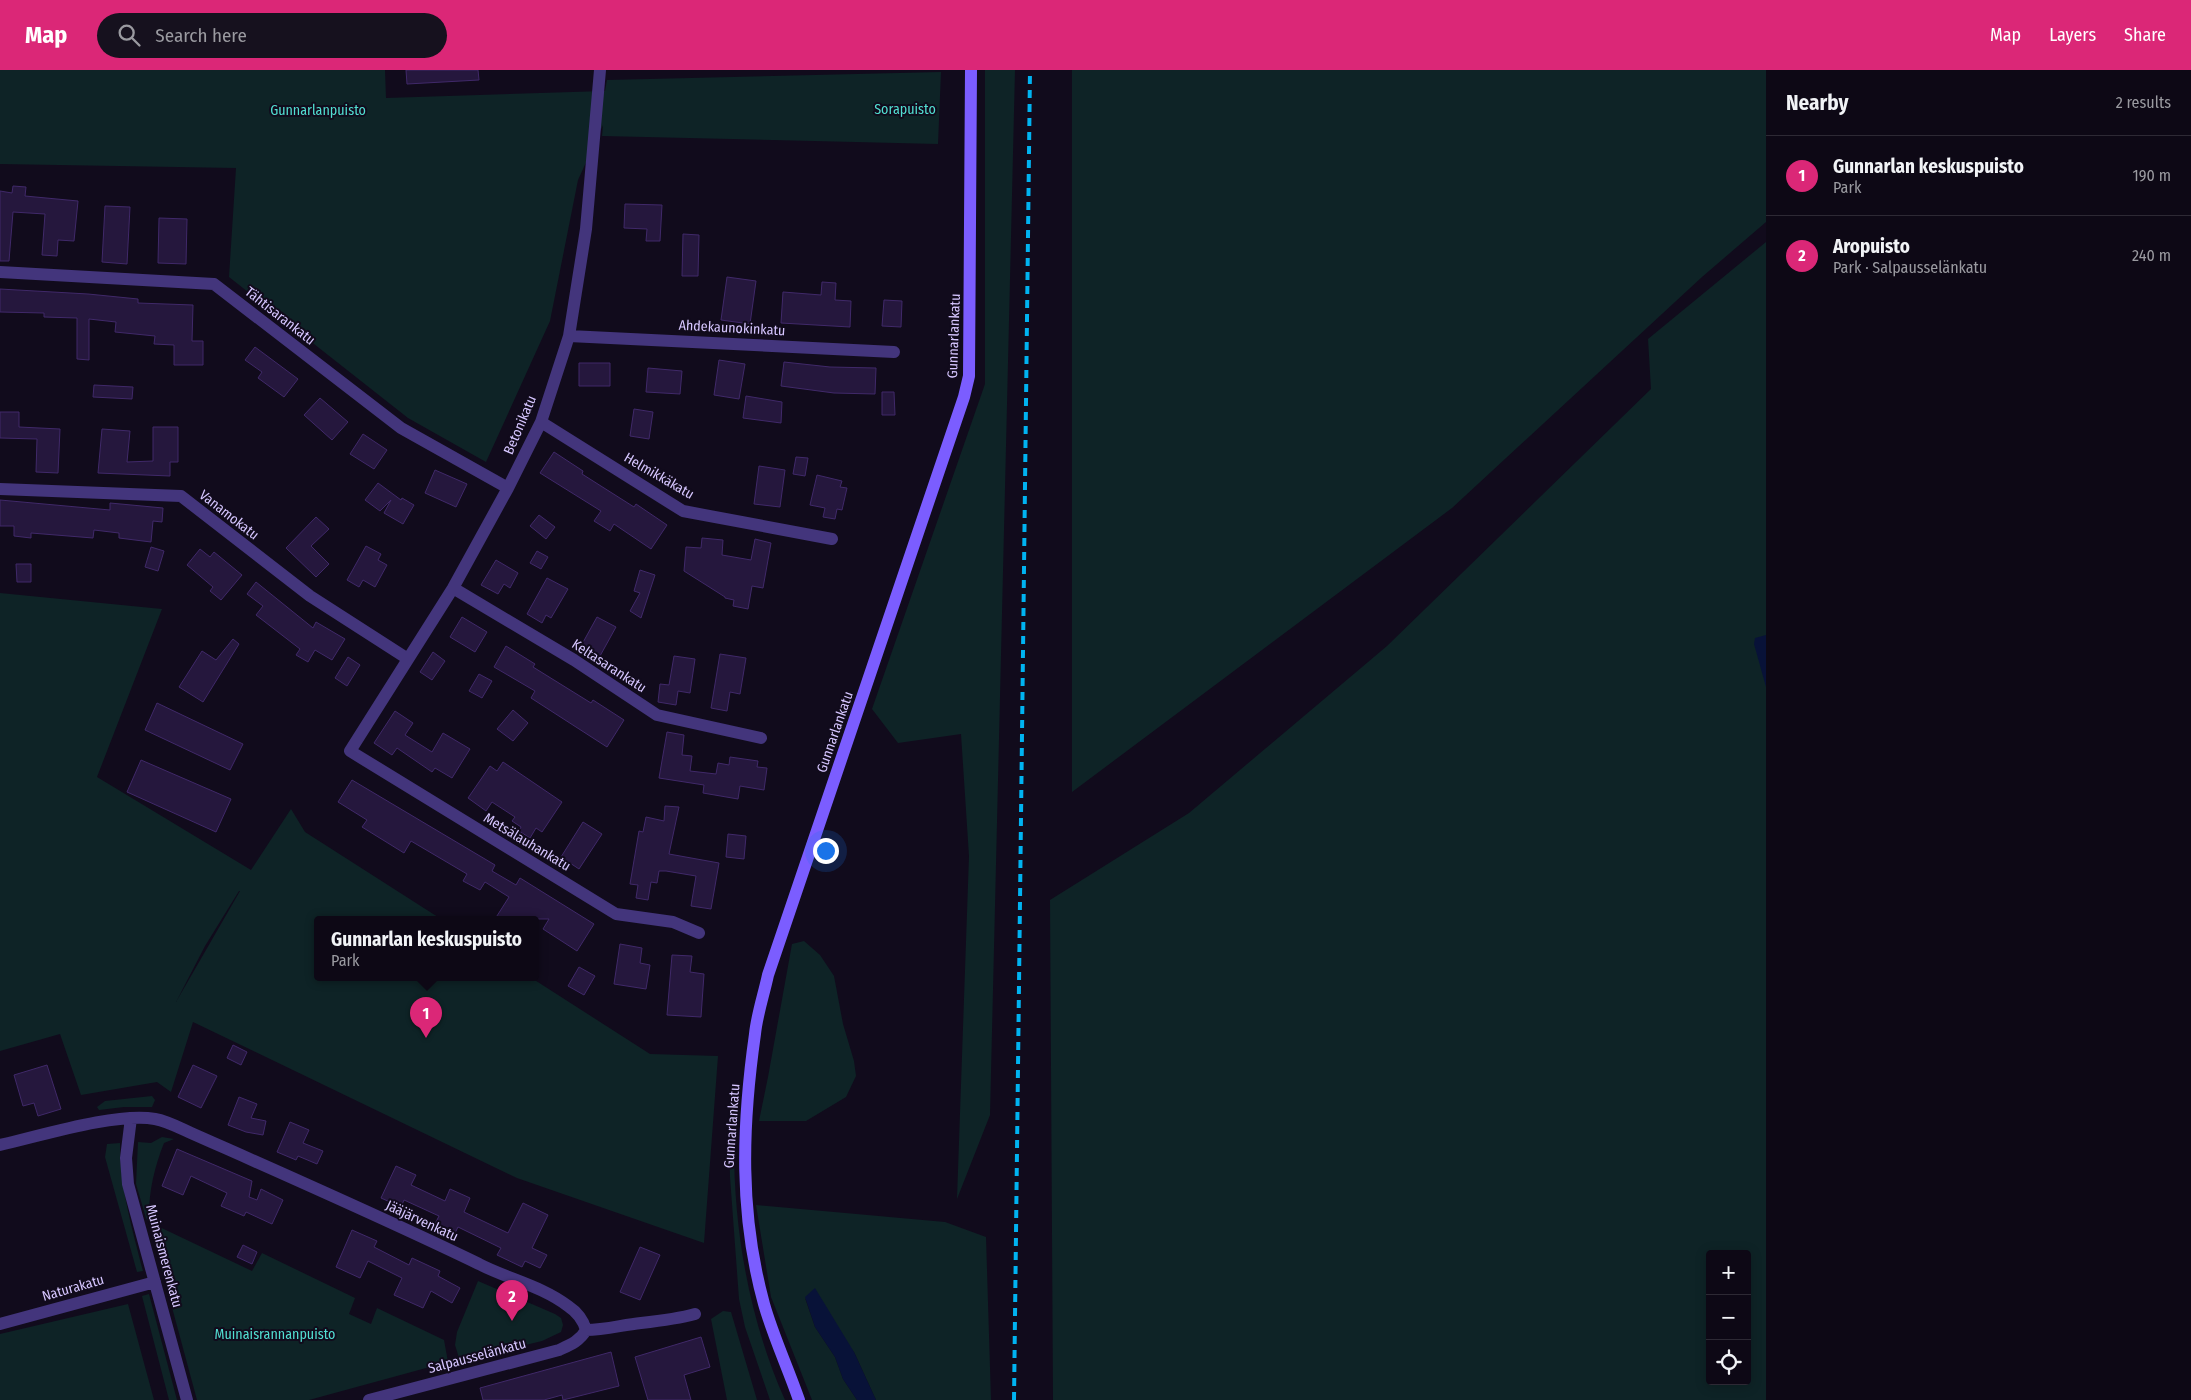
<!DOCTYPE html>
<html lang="en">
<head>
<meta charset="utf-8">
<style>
	:root { --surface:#0d0815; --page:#16111e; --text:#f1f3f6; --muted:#9a9aa0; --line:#2d2934; --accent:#db2777 }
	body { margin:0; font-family:"Fira Sans Condensed",sans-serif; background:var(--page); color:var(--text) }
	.controls { position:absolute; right:15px; bottom:15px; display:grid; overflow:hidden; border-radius:5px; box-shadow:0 2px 12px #0003 }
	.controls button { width:45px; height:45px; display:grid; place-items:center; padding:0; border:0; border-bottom:1px solid var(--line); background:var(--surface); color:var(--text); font:25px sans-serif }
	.you { position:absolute; left:825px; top:780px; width:18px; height:18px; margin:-12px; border:4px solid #fff; border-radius:50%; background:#1a73e8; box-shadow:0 0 0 8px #1a73e833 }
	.badge { display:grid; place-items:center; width:32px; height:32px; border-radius:50%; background:var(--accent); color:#fff; font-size:16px; font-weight:700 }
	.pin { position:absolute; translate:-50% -41px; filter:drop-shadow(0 1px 2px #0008) }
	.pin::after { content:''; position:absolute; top:26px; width:18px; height:15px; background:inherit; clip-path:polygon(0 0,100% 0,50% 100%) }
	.popup { position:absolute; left:314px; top:846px; width:225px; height:65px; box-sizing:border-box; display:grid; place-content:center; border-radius:5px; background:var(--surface); filter:drop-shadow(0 1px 4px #0005); font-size:16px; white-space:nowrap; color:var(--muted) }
	.popup b { font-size:19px; color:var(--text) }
	.popup::after { content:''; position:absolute; left:50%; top:100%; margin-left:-10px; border:10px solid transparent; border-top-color:var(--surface) }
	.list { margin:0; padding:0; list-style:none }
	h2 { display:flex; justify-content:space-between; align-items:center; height:65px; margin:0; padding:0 20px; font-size:21px }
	h2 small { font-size:16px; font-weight:400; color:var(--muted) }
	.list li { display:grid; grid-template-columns:32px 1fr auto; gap:15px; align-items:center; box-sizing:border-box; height:80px; padding:0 20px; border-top:1px solid var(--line) }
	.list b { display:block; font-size:19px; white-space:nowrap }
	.list p { margin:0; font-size:16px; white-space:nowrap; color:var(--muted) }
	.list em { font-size:16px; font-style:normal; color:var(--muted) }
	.icon { flex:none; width:28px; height:28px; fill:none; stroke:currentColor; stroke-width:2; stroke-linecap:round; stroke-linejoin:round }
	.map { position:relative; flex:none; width:1766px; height:1330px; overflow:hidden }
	header { display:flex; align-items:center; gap:30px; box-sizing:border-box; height:70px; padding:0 25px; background:var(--accent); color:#fff }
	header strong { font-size:24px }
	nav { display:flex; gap:28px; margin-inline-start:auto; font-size:18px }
	.search { width:350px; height:45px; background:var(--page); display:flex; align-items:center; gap:12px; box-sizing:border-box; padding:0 18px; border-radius:28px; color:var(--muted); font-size:19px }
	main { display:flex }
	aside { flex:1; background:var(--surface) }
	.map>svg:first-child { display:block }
</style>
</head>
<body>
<header>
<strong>Map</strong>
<div class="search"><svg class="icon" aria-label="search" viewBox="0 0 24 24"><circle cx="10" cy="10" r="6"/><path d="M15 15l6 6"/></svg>Search here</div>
<nav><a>Map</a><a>Layers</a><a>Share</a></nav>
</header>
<main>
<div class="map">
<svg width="1766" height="1330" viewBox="0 0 1766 1330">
	<rect width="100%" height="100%" fill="#110b1c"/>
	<path fill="#0e2326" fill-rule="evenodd" d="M0,0H385L386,28L605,21L607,10L941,2L938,74L602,66L603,55L578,110L550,251L486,392L408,348L229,207L236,98L0,94Z
		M985,0H1015L990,1045L957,1129L969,786L961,664L898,673L872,639L985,314Z
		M1072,0H1766V152L1702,207L1452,438L1072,722Z
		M1766,172V1330H1053L1050,830L1189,743L1387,576L1651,319L1648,269ZM1710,1184H1747V1311H1710Z
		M0,523L162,539L97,707L251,800L291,739L305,762L441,849H317V907H530L650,984L718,986L704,1173L517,1108L193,952L171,1022L157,1012L81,1025L60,964L0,981ZM239,821H240L176,932L205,876Z
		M804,871L820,885L834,906L843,954L854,991L856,1006L846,1027L806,1051H759L768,1007L792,874Z
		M152,1026L155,1030L152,1037H124L99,1040L97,1037L105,1031Z
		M729,1066H734C733,1156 748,1247 785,1330H770L745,1257L739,1229L730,1107Z
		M162,1067L174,1069L164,1073C154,1098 148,1125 149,1152L252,1201L262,1183L355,1228L349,1244L371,1254L377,1238L444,1270L448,1292L309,1330H197L149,1152L146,1148L136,1114L138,1072L151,1073Z
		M120,1073C120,1118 132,1158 143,1201L137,1202L105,1087L107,1074Z
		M756,1135L945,1152L986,1167L991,1330H876L854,1282L805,1228L815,1257L835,1287L843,1309L857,1330H812L771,1227Z
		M478,1211L555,1244L561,1248L563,1255L561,1262L542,1271L460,1291L455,1275L457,1262Z
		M149,1224L177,1330H169L142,1226Z
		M128,1234L154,1330H0V1264Z
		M723,1241L731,1242L757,1330H727L711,1249Z"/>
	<path fill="#081238" d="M1766,565V617L1754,574L1755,568Z
		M815,1218L854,1282L876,1330H857L843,1309L835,1287L815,1257L805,1227Z"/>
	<path fill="#25173d" stroke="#402969" d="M406,0H478L479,10L407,14Z
		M13,116L26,117L25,126L78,131L74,171L58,170L57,186L42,185L45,144L13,142L9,191H0V121L12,123Z
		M625,134L662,135L660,171H646L647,159L624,158Z
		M105,136L130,137L127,194L102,192Z
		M159,148L187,149L186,194L158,193Z
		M683,164L699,165L698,206H682Z
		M727,207L756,211L750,254L721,250Z
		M822,212L836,213L835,230L851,231L850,257L781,253L783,222L821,225Z
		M0,219L88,224L138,229V233L193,235L192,271H203V295H174V275L154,274L155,266L115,262L116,252L89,249V290L77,289V248L44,247V243L0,242Z
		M884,230L902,231L901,257L882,256Z
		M255,277L298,309L284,327L258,308L262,302L245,290Z
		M719,290L745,294L739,329L714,325Z
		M784,292L830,297L876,298L875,324L834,323L781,316Z
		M579,293H610V316H579Z
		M648,298L682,301L680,324L646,322Z
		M94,315L133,317L132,329L93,327Z
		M882,322H894L895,345H882Z
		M746,326L782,332L781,353L743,348Z
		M320,328L348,352L332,370L304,345Z
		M634,339L653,342L649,369L630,366Z
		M0,342H19V357L60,359L58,403L36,402L37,369L0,368Z
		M153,357H178V392H170V406L98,403L102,359L130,361L127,392L153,391Z
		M363,364L387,380L374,399L350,384Z
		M554,382L583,401L582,404L634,437L636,434L667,455L651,479L614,454L610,461L594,451L601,441L540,403Z
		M796,387L808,388L805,406L793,404Z
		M759,396L785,400L780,437L754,434Z
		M435,400L467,414L456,437L425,423Z
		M817,405L842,411L840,417L847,418L842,440L837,439L835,449L823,447L825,438L810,435Z
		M378,413L401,430L402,428L414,435L403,454L384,443L391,430L380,441L365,430Z
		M0,430L110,440V433L163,438L162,452L153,451L151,472L119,468V463L94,460L93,468L31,463V468L14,466V456H0Z
		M539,445L555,457L546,469L530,456Z
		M316,447L329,459L311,476L329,494L316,507L286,478Z
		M702,468L723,470L722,485L751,490L755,469L771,473L763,518L752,516L748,539L733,536L734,530L725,528V527L684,501L686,477L701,478Z
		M366,476L381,484L378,490L387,495L375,517L363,510L359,517L347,510Z
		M151,477L164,481L158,501L145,497Z
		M200,479L210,487L214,482L242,505L221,530L210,521L213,517L187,495Z
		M537,481L548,487L541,499L530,493Z
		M496,490L518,503L510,518L504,514L498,524L481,515Z
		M16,494H31V512H17Z
		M640,500L655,505L641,548L630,541L640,523L634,521Z
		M547,508L568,519L551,548L546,545L542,553L527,544Z
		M256,512L313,558L316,552L345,569L332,590L315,580L308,592L296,585L300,579L256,545L263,536L247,524Z
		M462,547L487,562L475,582L450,567Z
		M597,547L616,557L600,586L581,576Z
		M233,569L239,574L203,632L179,617L202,581L216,590Z
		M506,576L535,594L533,597L591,633L593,630L624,650L607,677L531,628L535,621L494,597Z
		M433,582L445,591L432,610L420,602Z
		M720,584L746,588L740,624L730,622L727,641L711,638Z
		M674,586L695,589L690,623L678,621L676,635L658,632L660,614L669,615Z
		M348,587L360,595L347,616L335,608Z
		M479,604L492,611L482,628L469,621Z
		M157,633L243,674L230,700L145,660Z
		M513,640L528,653L513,671L497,659Z
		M395,641L413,653L405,665L432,682L443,663L470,679L452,708L435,698L432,702L397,678L392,685L374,673Z
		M667,662L684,665L682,685L692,686L690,701L716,704L718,693L729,695L730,687L758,691L757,697L767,698L764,720L740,716L738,729L703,723L704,715L659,708Z
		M141,690L231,729L216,762L127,722Z
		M503,692L562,732L542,762L536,758L530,768L519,761L521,757L512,751L515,747L492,732L486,741L468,728L490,696L497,701Z
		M352,710L495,795L492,801L516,815L520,808L594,854L577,881L543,859L549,849H495L509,827L485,812L480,820L463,811L467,804L411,771L404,783L362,757L367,750L338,732Z
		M665,736L679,737L669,784L719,793L711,839L691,836L696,806L666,801H659L657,813L651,812L648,830L636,828L638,815L630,814L639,761L643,762L646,747L664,751Z
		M583,752L602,764L579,799L561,787Z
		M728,764L746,766L744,789L726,787Z
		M620,874L642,878L640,893L650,895L646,919L614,914Z
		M672,885L692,886L690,902L704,904L701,947L667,945Z
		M579,897L595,906L584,925L568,916Z
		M233,975L247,982L241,995L227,988Z
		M47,995L61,1039L38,1046L34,1033L23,1036L14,1005Z
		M193,995L217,1006L201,1038L178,1027Z
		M239,1027L257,1034L251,1048L266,1051L263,1065L246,1062L228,1055Z
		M290,1052L309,1060L303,1073L323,1081L317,1094L298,1086L296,1090L277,1082Z
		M177,1079L252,1111L249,1127L257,1130L261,1119L283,1130L272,1154L246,1142L244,1146L221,1136L227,1123L191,1106L183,1125L162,1116Z
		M396,1096L416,1105L411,1115L445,1131L450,1119L470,1128L464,1142L508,1163L523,1133L548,1145L532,1178L547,1185L540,1198L525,1191L522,1197L497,1185L501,1178L458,1157L455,1163L435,1154L439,1146L404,1130L401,1137L381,1128Z
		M352,1160L377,1171L374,1177L409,1195L412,1188L440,1201L438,1206L460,1218L452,1233L431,1221L423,1238L394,1225L402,1208L368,1191L360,1208L336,1197Z
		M243,1175L257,1182L252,1194L237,1187Z
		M640,1177L660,1185L640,1230L620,1222Z
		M701,1267L710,1297L684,1305L691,1330H648L635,1287Z
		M611,1282L619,1316L563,1330L562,1325L544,1330H483L480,1318Z"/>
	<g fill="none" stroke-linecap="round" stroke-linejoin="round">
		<path stroke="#43357c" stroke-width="12" d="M600,0L586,159L569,266L541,352L508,418L453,518L350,681L616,844L673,852L699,863
			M0,202L214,214L401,358L508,418
			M569,266L894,282
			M541,352L683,441L832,469
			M0,419L181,426L310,526L408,589
			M453,518L574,590L657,645L761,668
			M131,1048L126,1088L128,1114L187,1330
			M0,1075C40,1066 117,1042 155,1049C167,1051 180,1058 191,1063C288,1106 384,1148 479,1194C508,1209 542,1216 568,1236C577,1242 583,1249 586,1260C605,1260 622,1255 641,1253C659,1251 677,1249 695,1244
			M0,1254L155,1212
			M369,1330L559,1280C570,1275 580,1271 586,1260"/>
		<path stroke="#7b5dff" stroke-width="12" d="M799,1330C788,1298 773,1266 764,1234C739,1143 742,1056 755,964C757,944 764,924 768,905L964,327L969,306L971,0"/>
		<path stroke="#00b3f1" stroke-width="4" stroke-dasharray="8 6" stroke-linecap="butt" d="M1014,1330L1030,0"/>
	</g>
	<g text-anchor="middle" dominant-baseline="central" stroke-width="4" stroke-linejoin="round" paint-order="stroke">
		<g font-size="14" fill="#52dfd2" stroke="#110b1c">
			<text x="905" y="39">Sorapuisto</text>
			<text x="318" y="40">Gunnarlanpuisto</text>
			<text x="275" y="1264">Muinaisrannanpuisto</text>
		</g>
		<g font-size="14" fill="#d6c6ff" stroke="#110b1c">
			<text transform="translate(280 246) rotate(38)">Tähtisarankatu</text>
			<text transform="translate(732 258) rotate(3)">Ahdekaunokinkatu</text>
			<text transform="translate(954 266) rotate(-88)">Gunnarlankatu</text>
			<text transform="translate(520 355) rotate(-67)">Betonikatu</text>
			<text transform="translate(659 406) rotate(30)">Helmikkäkatu</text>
			<text transform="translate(229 445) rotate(38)">Vanamokatu</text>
			<text transform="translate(609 596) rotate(33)">Keltasarankatu</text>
			<text transform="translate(835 662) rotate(-71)">Gunnarlankatu</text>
			<text transform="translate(527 772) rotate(31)">Metsälauhankatu</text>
			<text transform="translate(732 1056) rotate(-86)">Gunnarlankatu</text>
			<text transform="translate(422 1151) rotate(25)">Jääjärvenkatu</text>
			<text transform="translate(164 1186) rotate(75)">Muinaismerenkatu</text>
			<text transform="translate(73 1218) rotate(-16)">Naturakatu</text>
			<text transform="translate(477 1286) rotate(-15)">Salpausselänkatu</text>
		</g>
	</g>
</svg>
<div class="controls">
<button>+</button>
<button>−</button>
<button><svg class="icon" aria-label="locate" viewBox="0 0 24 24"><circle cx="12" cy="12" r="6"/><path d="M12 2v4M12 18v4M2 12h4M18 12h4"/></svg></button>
</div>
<div class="you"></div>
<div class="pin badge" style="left:426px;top:968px">1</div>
<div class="popup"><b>Gunnarlan keskuspuisto</b>Park</div>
<div class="pin badge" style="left:512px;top:1251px">2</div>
</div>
<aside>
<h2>Nearby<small>2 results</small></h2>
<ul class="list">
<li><span class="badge">1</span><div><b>Gunnarlan keskuspuisto</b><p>Park</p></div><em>190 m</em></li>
<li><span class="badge">2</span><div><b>Aropuisto</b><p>Park · Salpausselänkatu</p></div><em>240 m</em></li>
</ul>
</aside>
</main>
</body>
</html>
